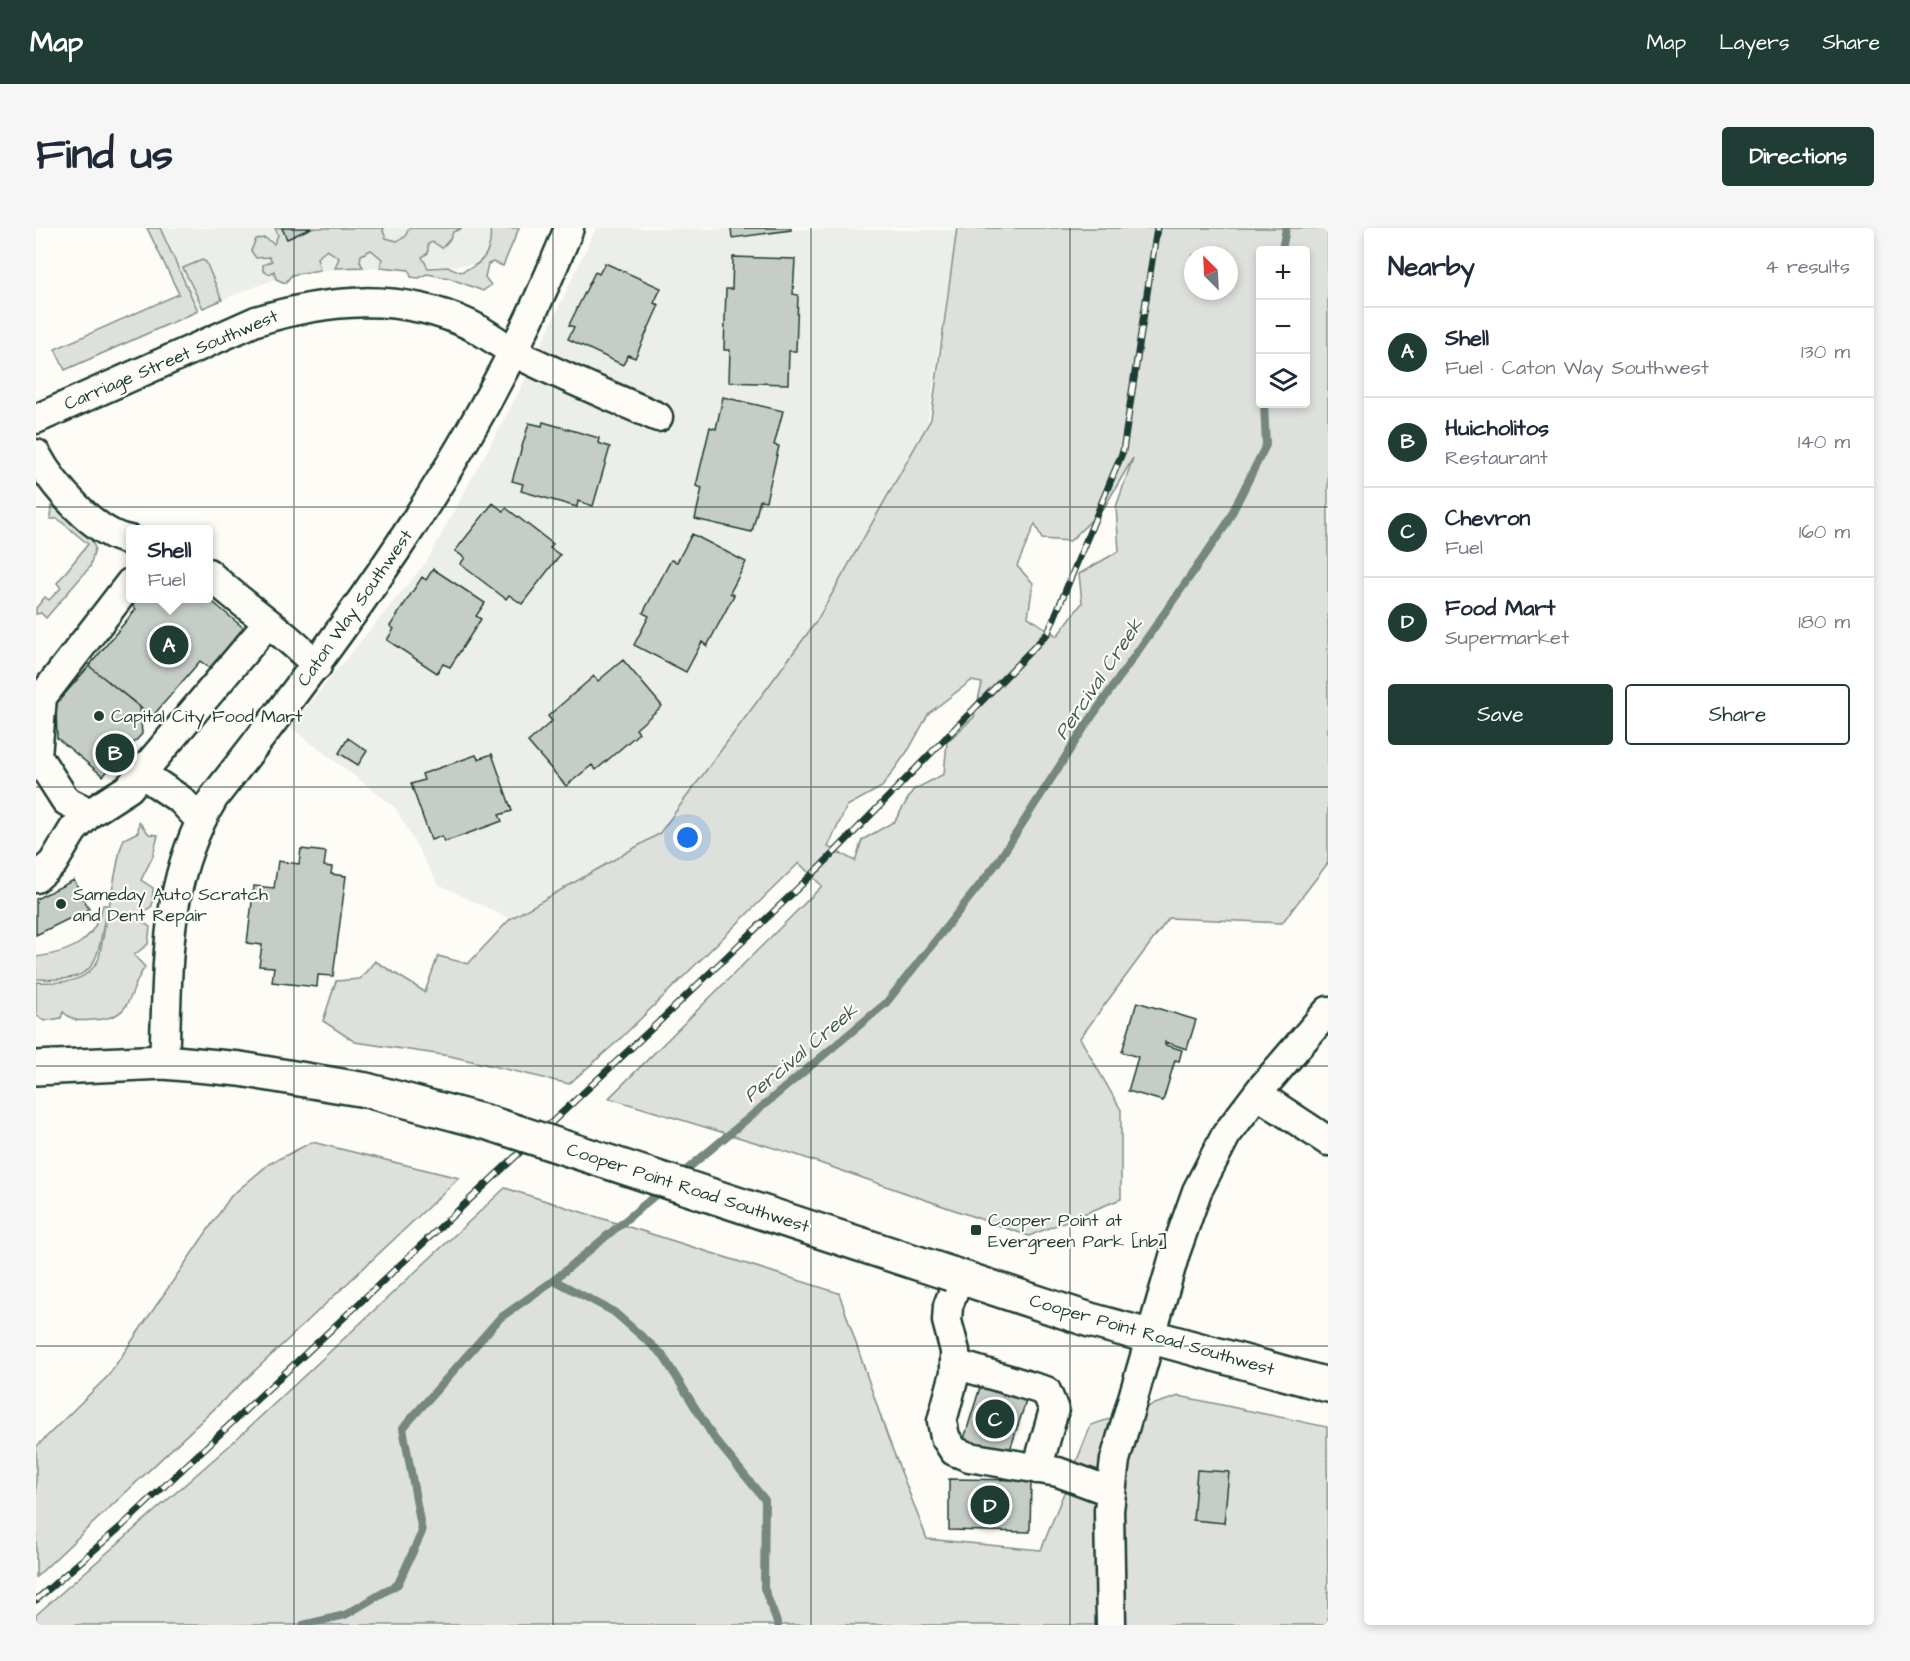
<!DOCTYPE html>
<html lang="en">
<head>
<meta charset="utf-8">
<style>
	:root { --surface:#fff; --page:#f6f6f7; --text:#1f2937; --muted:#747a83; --line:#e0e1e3; --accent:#1f3d34 }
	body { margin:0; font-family:"Architects Daughter",sans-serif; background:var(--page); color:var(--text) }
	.controls { position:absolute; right:18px; top:18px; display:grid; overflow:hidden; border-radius:6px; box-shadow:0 3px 9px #0003 }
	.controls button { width:54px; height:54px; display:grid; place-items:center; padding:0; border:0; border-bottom:2px solid var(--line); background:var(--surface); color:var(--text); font:30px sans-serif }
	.compass { position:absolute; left:1148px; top:18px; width:54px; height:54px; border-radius:50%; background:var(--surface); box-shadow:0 3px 9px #0003; rotate:336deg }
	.you { position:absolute; left:652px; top:610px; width:21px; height:21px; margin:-15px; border:4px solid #fff; border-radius:50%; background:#1a73e8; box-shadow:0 0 0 9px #1a73e833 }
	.badge { display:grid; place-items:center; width:39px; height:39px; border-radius:50%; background:var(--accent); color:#fff; font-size:20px; font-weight:700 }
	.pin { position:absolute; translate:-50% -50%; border:3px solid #fff; box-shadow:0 2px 6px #0006 }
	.popup { position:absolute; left:90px; top:297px; width:87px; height:78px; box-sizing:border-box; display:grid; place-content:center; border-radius:6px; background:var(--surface); filter:drop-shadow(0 2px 4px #0005); font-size:20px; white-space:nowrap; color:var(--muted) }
	.popup b { font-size:22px; color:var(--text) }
	.popup::after { content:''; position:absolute; left:50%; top:100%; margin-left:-12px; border:12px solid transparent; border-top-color:var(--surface) }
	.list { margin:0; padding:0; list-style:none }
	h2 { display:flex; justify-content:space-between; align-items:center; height:78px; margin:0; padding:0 24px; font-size:26px }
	h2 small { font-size:20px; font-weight:400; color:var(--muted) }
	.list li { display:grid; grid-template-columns:39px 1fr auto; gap:18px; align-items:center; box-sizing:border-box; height:90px; padding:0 24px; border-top:2px solid var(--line) }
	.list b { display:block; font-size:22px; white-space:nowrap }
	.list p { margin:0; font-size:20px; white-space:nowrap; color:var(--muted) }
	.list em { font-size:20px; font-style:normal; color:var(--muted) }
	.actions { display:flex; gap:12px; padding:18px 24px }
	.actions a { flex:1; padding:14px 0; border:2px solid var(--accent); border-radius:6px; text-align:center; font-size:21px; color:var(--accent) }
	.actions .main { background:var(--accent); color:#fff }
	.icon { flex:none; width:33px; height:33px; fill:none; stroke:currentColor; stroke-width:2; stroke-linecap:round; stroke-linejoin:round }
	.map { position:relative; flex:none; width:1292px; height:1397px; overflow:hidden; border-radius:6px }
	header { display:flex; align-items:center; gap:36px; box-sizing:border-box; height:84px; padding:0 30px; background:var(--accent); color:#fff }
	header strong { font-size:28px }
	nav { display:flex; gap:33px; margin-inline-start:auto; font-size:21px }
	.intro { display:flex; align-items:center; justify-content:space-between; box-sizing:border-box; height:144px; padding:0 36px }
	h1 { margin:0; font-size:42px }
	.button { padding:15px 27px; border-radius:6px; background:var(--accent); color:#fff; font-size:21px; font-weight:700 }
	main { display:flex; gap:36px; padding:0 36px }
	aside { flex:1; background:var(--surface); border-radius:6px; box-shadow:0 3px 9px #0003 }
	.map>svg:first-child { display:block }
</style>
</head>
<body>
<header>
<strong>Map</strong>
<nav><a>Map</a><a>Layers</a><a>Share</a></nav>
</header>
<div class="intro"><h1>Find us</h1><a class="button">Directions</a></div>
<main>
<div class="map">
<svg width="1292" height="1397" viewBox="0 0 1292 1397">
	<rect width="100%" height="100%" fill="#fdfcf7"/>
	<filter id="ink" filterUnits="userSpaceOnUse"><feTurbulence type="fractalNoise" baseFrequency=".0167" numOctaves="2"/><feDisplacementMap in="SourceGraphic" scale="12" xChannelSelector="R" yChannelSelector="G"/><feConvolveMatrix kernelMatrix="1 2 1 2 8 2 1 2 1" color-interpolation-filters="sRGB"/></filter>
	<g filter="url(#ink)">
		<path fill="#eceee9" d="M121,0H478L464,36L260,43L157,83Z
			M560,0L921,2L891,197L780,394L623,606L474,691L402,656L359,579L254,499L391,333L484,162Z"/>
		<path fill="#dde0db" stroke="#7e8e88" stroke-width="1.5" fill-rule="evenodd" d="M111,0H124L162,83L29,142L19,121L143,66Z
			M239,0H246L251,11L275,0H348L347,3L350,10L361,13L369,9L373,0H426L417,4L414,11L406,20L397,14L392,16V25L386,29L392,40L413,39L425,44C429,41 434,41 438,38C452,30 456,15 454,0H483L467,38L457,34L452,36L449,49L455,57L447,63L413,50L391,46L383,50L375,49L373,42L344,39L346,31L335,22L325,27L324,34L327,39L299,40L303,30L291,22L281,30L284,42L256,47L249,55L240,51L238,43L234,46L227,43V37L236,33L233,29L220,30L215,23L220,11L229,10L238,16L242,7Z
			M921,0H1292V635L1246,695L1133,690L1044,810L1085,882V971L993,1008L761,927L573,870L786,658L763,635L583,812L533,856L414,828L319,814L287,793L300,753L324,751L339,733L389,764L402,728L432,736L474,691L623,606L780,394L895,191ZM1224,22H1270V176H1224ZM1157,27H1193V63H1157ZM1097,230L1080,279L1083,323L1043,346L1046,375L1021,408L992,389L997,355L981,338L999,296L1006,311L1034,313L1068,280ZM935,453L946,455L938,489L911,514L908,546L877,562L859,593L826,612L819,633L792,619L811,578L846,559L873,521L893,485Z
			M166,32L170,34L186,72L167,80L147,40Z
			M15,278L19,279L55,311L59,320L54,339L10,390L5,385L0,386V380L9,369L13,372L25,360L21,355L52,316L22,291H14Z
			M103,594L113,606L122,607L117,628L105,652L117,660L116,678L100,689L114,699L112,716L98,727L109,739C90,765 100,791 56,792C42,793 39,794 27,784L25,790L8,793L0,787V754C26,755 51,756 63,730L84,622L88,611L102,604Z
			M67,677H71C60,733 66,755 0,751V729C36,724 58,714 67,677Z
			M276,914L423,950L0,1349V1219L72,1148L195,968L233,936Z
			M469,960L803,1065L851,1207L891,1311L1005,1322L1055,1197L1143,1168L1291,1199L1292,1397H0V1387L193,1218Z"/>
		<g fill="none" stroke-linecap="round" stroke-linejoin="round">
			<path stroke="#75877f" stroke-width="8" d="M1246,22L1250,0
				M643,948L850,775L961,635L1048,500L1190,297L1230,217L1228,176
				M518,1052L578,1084L626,1126L678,1210L729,1272L728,1360L742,1397
				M267,1397L309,1387L362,1356L386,1304L367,1200L464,1090L518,1052L628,960"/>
		</g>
		<path fill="#c6cdc7" stroke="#1f3d34" stroke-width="1.5" d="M246,0H275L251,11Z
			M695,0H755V2L696,10Z
			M697,29L759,31L757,66L762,67L760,123H753L752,156L693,154L694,122H688L690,61H696Z
			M569,35L625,60L618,75L623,77L599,130L592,127L587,137L532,111L538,99L533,97L559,44L563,46Z
			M687,169L747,183L738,217L743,218L730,273L724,272L716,304L659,291L666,260L660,258L674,199L680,201Z
			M507,194L563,210L562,215L574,219L557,278L542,273L541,279L485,263L487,256L476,253L493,195L506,198Z
			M457,275L467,283L470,280L517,316L514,320L524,327L486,376L473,367L470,371L424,336L429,330L419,323Z
			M656,306L710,334L694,365L698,367L671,418L666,414L650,444L598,417L613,388L607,385L635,332L641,334Z
			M397,341L449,375L440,388L445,391L414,439L407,436L401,445L351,412L358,401L354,398L386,349L390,352Z
			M96,370H172L210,402L176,442L164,433L116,489L53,438L100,381L93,375Z
			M587,432L626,478L600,501L603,505L560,542L556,537L530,558L492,514L516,493L512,488L558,448L562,453Z
			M53,438L104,479L106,506L67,548L21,510L20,476Z
			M312,510L331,523L322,537L303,525Z
			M456,526L476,583L463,587L466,593L458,596L408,614L406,608L395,612L375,556L388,552L386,546L440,527L442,531Z
			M265,621L290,624L288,638L296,639L295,646L310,648L297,748L282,747L281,759L236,754L238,739L223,738L226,717L211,715L218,658L238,660L242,633L263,636Z
			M38,652L53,681L0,707V671Z
			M1101,774L1160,792L1151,821L1129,814V817L1146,822L1143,833L1139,832L1127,873L1092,863L1102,829L1086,824Z
			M946,1153L992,1167L972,1228L927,1214Z
			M1161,1242L1193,1244L1188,1295L1157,1292Z
			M913,1251L995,1252L994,1304L913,1302Z"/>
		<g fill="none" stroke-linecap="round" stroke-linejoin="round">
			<defs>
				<path id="minor" d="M0,191L220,93C292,71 364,64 434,97C449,104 462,115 476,123C523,148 573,167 622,189
					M0,226C16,256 59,307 94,312
					M172,345C207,378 248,403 281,438
					M105,545L145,572L164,592
					M54,585L30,573L1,528L6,469L94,355
					M0,650L17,635L37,602L54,585L93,560L232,395
					M128,834C133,738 126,655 178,569C317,393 450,210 533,0
					M1221,866L1292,913
					M923,1049L912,1078L911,1093L919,1123V1145L906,1193L909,1209L918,1223L933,1229L1022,1244L1073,1263
					M919,1136L1010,1163L1018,1182L1001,1241
					M1075,1397L1073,1282L1079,1232L1139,1025L1161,963L1190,907L1225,861L1292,783"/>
				<path id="major" d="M0,840L128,834L204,841L330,862
					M915,1046L1054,1092L1292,1157"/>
			</defs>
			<use href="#minor" stroke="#1f3d34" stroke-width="33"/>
			<use href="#major" stroke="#1f3d34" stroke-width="38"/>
			<use href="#minor" stroke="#fdfcf7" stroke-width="28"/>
			<use href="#major" stroke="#fdfcf7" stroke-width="33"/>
			<defs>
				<path id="rail" d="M0,1372L88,1296L626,791L786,637L1012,405L1087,223L1121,0"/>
			</defs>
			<use href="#rail" stroke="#1f3d34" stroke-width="7"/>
			<use href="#rail" stroke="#fdfcf7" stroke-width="4.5" stroke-dasharray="14" stroke-linecap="butt"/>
			<defs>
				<path id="major-bridge" d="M330,862L453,895L915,1046"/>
			</defs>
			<use href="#major-bridge" stroke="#1f3d34" stroke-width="38" stroke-linecap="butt"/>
			<use href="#major-bridge" stroke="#fdfcf7" stroke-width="33"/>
		</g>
	</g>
	<path fill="none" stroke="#1f3d34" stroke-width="1.5" stroke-opacity="0.55" d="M258,0V1397M517,0V1397M775,0V1397M1034,0V1397M0,279H1292M0,559H1292M0,838H1292M0,1118H1292"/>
	<g fill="#1f3d34" stroke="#fdfcf7" stroke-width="2">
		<circle cx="63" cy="488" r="6"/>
		<circle cx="25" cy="676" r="6"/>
		<rect x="934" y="996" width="12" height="12" rx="3"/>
	</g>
	<g text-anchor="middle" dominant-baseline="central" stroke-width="4.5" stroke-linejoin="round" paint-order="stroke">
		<g font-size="18" fill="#1f3d34" stroke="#fdfcf7">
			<text transform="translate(135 132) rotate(-23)">Carriage Street Southwest</text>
			<text transform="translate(319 380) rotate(-55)">Caton Way Southwest</text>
			<text transform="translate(652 960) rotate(18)">Cooper Point Road Southwest</text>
			<text transform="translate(1116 1107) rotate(16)">Cooper Point Road Southwest</text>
		</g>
		<g font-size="18" fill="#1f3d34" stroke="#fdfcf7" text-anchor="start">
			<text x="75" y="488">Capital City Food Mart</text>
			<text x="37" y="666">Sameday Auto Scratch<tspan x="37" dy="21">and Dent Repair</tspan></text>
			<text x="952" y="992">Cooper Point at<tspan x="952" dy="21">Evergreen Park [nb]</tspan></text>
		</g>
		<g font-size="20" font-style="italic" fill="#435c53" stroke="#fdfcf7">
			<text transform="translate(1063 451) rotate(-56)">Percival Creek</text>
			<text transform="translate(765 825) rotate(-40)">Percival Creek</text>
		</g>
	</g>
</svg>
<div class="controls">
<button>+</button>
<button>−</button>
<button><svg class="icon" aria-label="layers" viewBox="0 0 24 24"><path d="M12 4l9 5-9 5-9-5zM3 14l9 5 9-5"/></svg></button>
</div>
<svg class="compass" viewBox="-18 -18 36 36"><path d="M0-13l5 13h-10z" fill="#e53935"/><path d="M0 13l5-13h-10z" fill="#747a83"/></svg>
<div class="you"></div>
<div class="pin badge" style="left:133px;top:417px">A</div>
<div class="popup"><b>Shell</b>Fuel</div>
<div class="pin badge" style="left:79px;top:525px">B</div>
<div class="pin badge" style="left:959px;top:1191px">C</div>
<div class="pin badge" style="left:954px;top:1277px">D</div>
</div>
<aside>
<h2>Nearby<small>4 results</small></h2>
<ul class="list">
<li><span class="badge">A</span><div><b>Shell</b><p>Fuel · Caton Way Southwest</p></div><em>130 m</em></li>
<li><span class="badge">B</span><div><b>Huicholitos</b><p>Restaurant</p></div><em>140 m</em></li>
<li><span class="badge">C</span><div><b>Chevron</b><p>Fuel</p></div><em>160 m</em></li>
<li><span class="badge">D</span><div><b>Food Mart</b><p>Supermarket</p></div><em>180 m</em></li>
</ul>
<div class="actions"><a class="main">Save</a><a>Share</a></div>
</aside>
</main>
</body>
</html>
